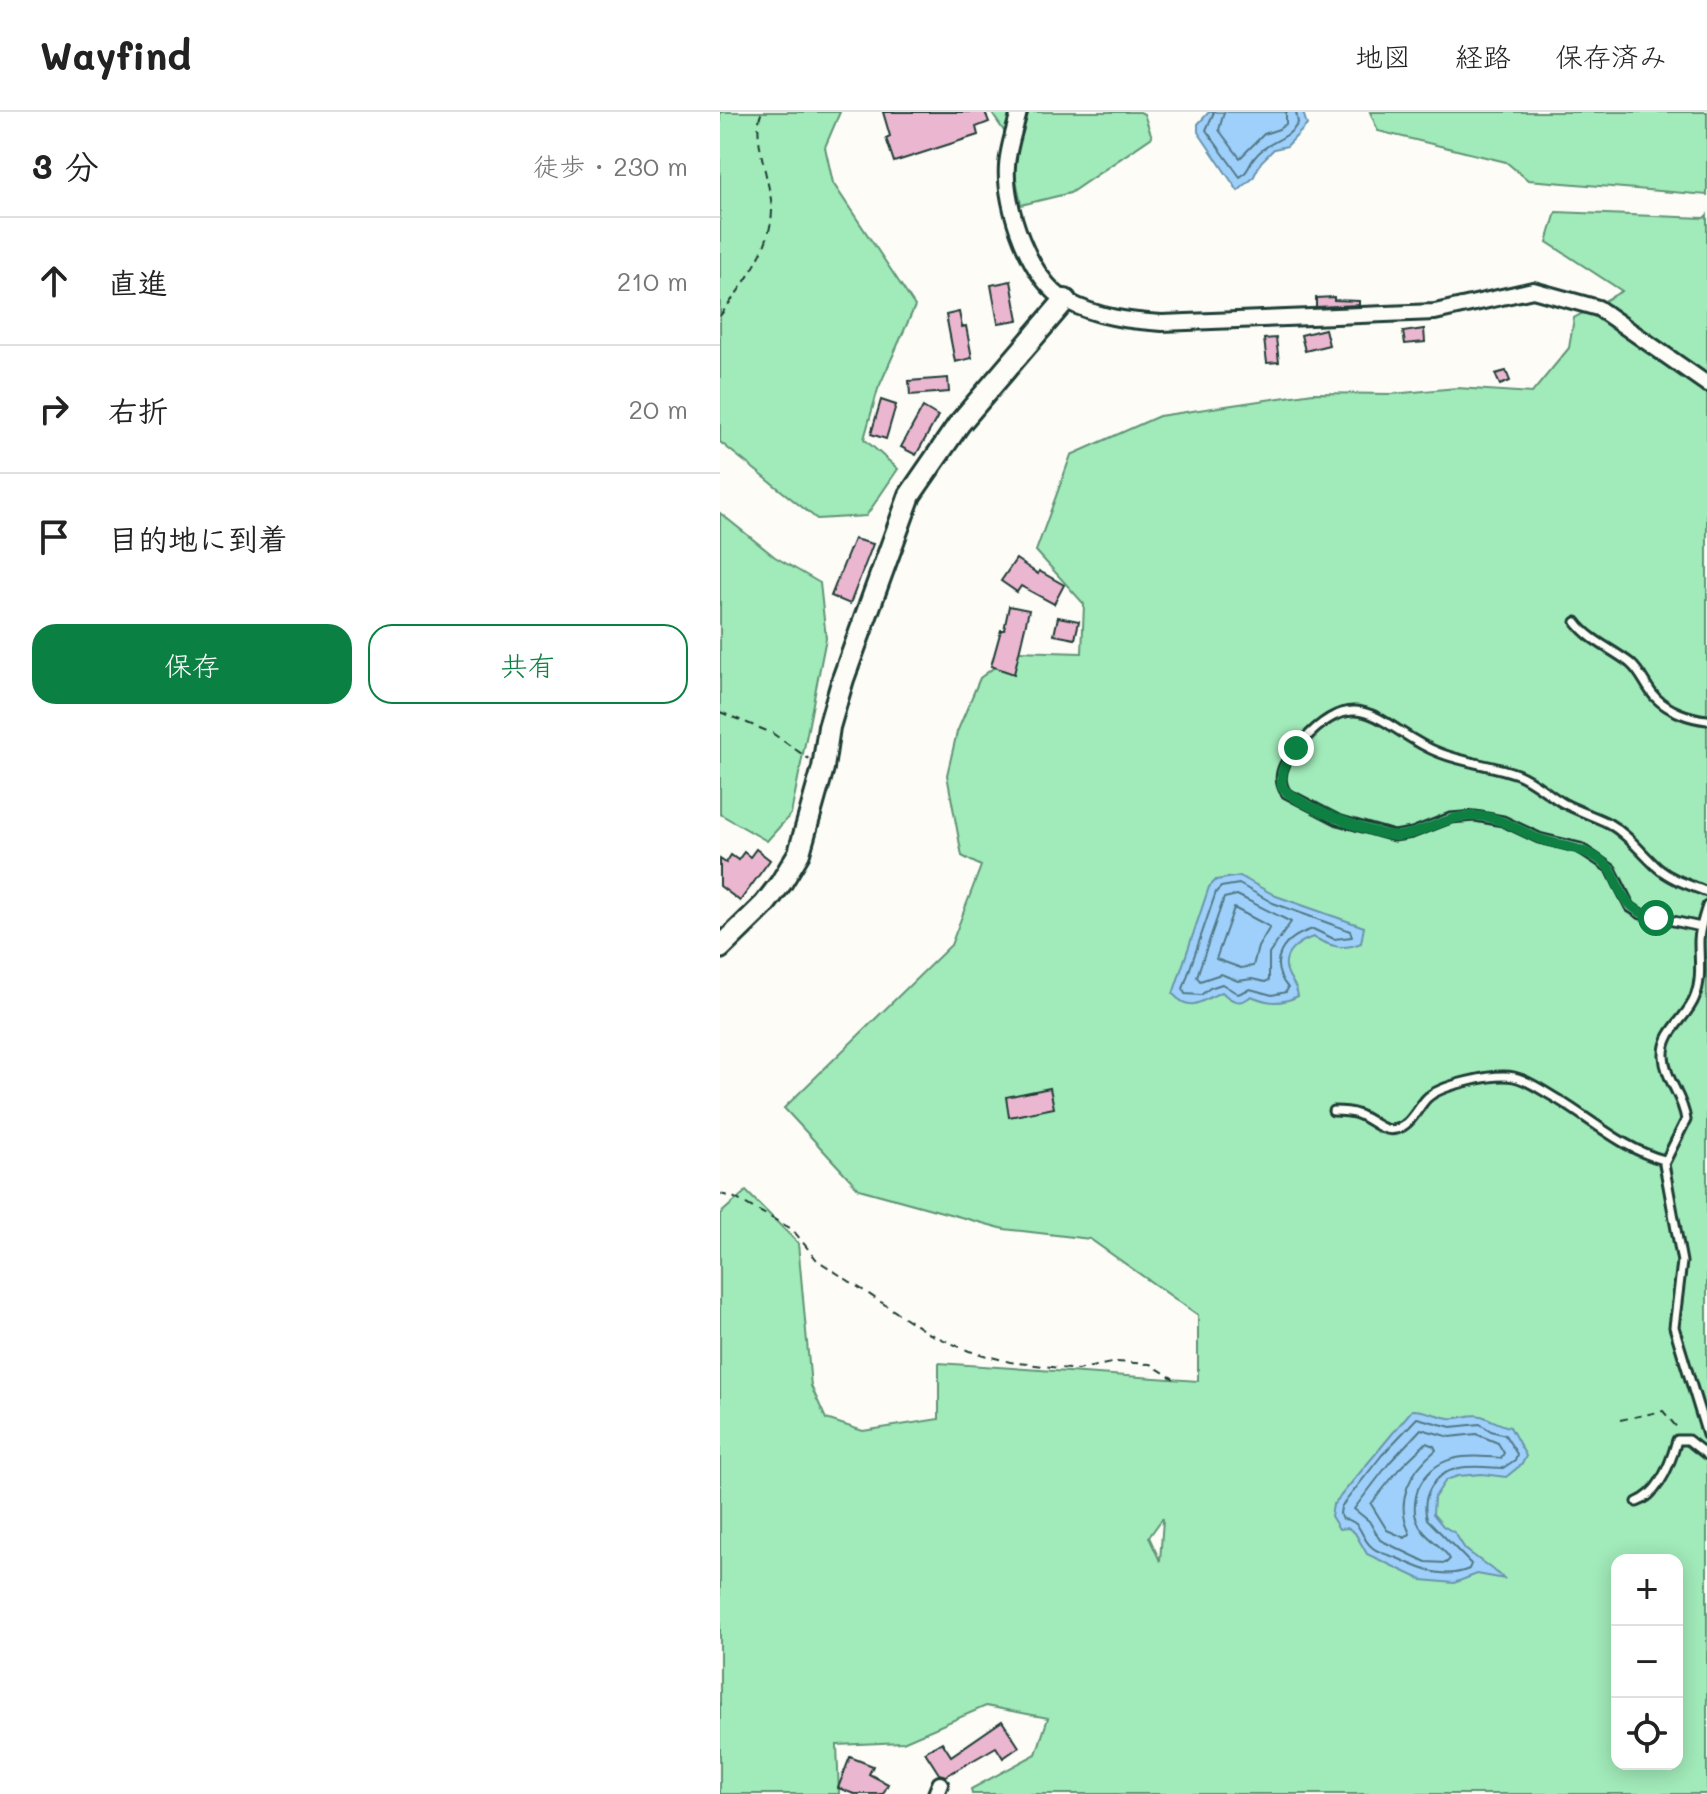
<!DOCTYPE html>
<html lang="ja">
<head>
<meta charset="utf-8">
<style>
	:root { --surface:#fff; --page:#f6f6f6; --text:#222; --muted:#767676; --line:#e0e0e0; --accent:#0b8043 }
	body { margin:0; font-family:Mali,"Klee One",sans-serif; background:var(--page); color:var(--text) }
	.controls { position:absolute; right:24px; bottom:24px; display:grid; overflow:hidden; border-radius:16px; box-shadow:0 4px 20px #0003 }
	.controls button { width:72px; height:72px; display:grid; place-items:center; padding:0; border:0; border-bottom:2px solid var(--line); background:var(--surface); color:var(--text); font:40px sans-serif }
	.stop { position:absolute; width:24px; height:24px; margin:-18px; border:6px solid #0b8043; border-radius:50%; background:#fff }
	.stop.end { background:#0b8043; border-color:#fff; box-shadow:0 2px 8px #0008 }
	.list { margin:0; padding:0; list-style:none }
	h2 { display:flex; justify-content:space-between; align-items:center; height:104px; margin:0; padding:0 32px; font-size:34px }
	h2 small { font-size:26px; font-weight:400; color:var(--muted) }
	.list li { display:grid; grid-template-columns:52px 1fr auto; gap:24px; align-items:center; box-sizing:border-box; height:128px; padding:0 32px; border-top:2px solid var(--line) }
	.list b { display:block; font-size:30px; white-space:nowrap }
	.list em { font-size:26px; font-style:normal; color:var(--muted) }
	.actions { display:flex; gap:16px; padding:24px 32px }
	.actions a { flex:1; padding:18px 0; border:2px solid var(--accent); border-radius:24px; text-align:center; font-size:28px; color:var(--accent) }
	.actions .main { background:var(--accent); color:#fff }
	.icon { flex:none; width:44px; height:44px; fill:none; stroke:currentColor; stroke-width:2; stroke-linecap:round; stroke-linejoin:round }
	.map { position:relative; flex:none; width:987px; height:1682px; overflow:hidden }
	header { display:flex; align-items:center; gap:48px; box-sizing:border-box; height:112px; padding:0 40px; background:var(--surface); border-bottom:2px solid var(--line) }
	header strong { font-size:38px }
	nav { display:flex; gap:44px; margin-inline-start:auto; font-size:28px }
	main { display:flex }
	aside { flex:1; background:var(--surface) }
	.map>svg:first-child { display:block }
</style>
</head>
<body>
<header>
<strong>Wayfind</strong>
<nav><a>地図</a><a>経路</a><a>保存済み</a></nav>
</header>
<main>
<aside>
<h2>3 分<small>徒歩 · 230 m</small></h2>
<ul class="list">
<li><svg class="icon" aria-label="ahead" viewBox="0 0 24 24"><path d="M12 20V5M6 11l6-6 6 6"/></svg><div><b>直進</b></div><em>210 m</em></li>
<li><svg class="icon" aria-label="right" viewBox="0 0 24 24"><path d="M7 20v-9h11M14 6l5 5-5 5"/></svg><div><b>右折</b></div><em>20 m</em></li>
<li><svg class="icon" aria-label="arrive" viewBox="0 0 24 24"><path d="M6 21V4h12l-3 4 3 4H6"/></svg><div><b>目的地に到着</b></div></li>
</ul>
<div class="actions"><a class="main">保存</a><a>共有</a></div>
</aside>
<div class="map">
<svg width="987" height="1682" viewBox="0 0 987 1682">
	<rect width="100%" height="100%" fill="#fdfcf7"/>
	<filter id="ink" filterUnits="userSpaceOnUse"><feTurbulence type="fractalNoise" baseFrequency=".0125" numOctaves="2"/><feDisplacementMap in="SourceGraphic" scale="16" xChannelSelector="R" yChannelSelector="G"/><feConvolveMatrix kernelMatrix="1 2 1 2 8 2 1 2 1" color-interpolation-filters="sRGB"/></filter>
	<g filter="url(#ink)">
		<path fill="#a1eab9" stroke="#609476" stroke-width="2" fill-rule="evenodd" d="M0,0H120L105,35L113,71L195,194L158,277L144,327L178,357L146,404L97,407L0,330Z
			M271,0H420L424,2L432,25L350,81L301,93L288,25Z
			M650,0H987V83L808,68L786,50L658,19Z
			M836,100L984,106L987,103V1682H252L251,1677L316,1642L328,1606L266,1594L183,1630L117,1633L119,1682H0V1102L26,1079L78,1131L91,1274L106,1307L143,1319L219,1307V1251L478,1269V1203L370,1127L284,1117L139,1077L64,996L231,833L261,754L242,744L227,663L237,620L260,566L296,539L362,541L364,492L316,439L351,343L439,304L593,281L672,282L737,276L812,281L849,236L854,206L902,179L827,130ZM442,1407H443L440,1449L429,1425ZM897,1448H957V1652H897Z
			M0,401L55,445L100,471L106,526L71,702L47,729L0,702Z"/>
		<path fill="#9ed0fb" stroke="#6b95ab" stroke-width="2" d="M489,0H583L587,13L567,34L554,37L541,50L533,66L518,79L478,20V12Z
			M520,764L556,784L644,815L641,831C622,839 610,834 593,825C579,830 561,841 567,859C570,869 576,871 578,884C560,893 548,891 531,884C520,894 511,889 502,880C484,886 472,903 453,882L489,775L496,768Z
			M692,1298C706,1298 716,1304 729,1306C740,1308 750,1301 761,1304C771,1307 779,1313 790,1315L806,1344L802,1352L786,1365L762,1362L738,1364L726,1368L714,1386L713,1402L723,1414L735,1421L745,1437L785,1467L757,1462L734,1471L702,1468L647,1442L635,1421L628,1416L619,1417L611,1404L613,1393Z"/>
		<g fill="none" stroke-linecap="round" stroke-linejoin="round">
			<path stroke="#527884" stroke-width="2" d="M494,0L486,18L520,65C529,60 529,51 536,44C548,28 568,29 578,11L576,0
				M504,0L499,18L520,46L544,22L559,17L566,12V0
				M519,772L553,791L630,819L632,825L614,827L593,817C563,826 546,849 568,876L566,880L552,883L530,877L518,882L502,872L490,876L481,883L465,882L463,877L496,780L501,775Z
				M517,783L571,810L549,842V868L545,870L532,867L518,869L501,862L480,869L477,865L480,855L504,786Z
				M514,796L550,815L538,835L533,854L521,856L496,847Z
				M697,1306L731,1315L760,1312L771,1319L785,1323L797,1342L795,1348L783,1356C757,1355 727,1349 711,1375C705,1385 704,1396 707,1407L751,1452L749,1457C723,1468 701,1457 677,1446C669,1443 659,1441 653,1436C639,1426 644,1409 623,1407L620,1402L621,1395L662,1343Z
				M701,1317L730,1325L756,1322L778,1331L784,1341L781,1346C746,1343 715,1341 698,1377C695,1385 693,1400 697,1409C703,1425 721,1432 730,1447L726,1451L706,1450L660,1428L649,1409L634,1397L670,1350Z
				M706,1331L714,1334L716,1338C690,1359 674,1389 690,1422L685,1426L667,1418L651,1392L679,1357Z"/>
		</g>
		<path fill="#ebb6d0" stroke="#1f3d34" stroke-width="2" d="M163,0H265L269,10L256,15L258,23L174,50L166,26L170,24Z
			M291,169L298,208L278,211L271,173Z
			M614,185V188L639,189V193L596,195V186Z
			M239,200L242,215L246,214L252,246L235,250L226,203Z
			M605,217L609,233L585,239L581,223Z
			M704,217L705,230L685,232L683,220Z
			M556,226L559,250L547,251L544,227Z
			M786,259L790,269L780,273L775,262Z
			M228,266L229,280L190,283L189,269Z
			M161,288L176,293L166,327L151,322Z
			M203,295L218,304L196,343L181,335Z
			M134,427L153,432L130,492L111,484Z
			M296,447L318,462L319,459L344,473L334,492L301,474L297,480L281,469Z
			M289,494L309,498L294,562L271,554L281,518H284Z
			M338,505L359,509L355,527L334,523Z
			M36,737L50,748L20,789L0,774V747L6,751L11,743L18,748L24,740L30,745Z
			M330,976L334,996L289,1005L286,985Z
			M282,1609L299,1635L283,1646L276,1635L226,1664L219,1662L205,1640L222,1630L231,1644Z
			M130,1645L153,1654L149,1662L168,1672L163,1682H134L118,1676Z"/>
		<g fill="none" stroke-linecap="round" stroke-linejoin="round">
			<defs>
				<path id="lane" d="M856,510C869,528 892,537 910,551C922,561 926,576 936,586C949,599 969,606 987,608
					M987,794C983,806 979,818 979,830C979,849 982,867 975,885C967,907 943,918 944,944C945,967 963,984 966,1008L944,1052L962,1150L954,1215L987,1323
					M981,815L921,802L910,795L891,757L878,748L860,736L819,726L783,709L755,704L730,706L692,721L674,724L618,708L566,681C553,661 569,644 583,629C641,565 664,620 720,641C745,651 773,653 797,662C815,669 827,682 843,691C858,699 874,704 888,711C909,723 921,741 938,756C952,768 970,773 987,780
					M613,999C621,999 629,999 637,1002C650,1006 662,1021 676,1017C690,1014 697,997 706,987C719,973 775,961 794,965C808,968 820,977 832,984C869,1005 902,1037 944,1048
					M917,1390C939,1382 951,1350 957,1328H968L987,1343"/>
				<path id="street" d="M299,0C295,17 288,36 287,54C284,94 310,169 347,189C376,205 410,209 442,211L715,200L813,178L878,196L987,272
					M216,1682L220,1672"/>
				<path id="secondary" d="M0,836L44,793L61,771L79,741L103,656L109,615L123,567L190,383L239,312L345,188"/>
			</defs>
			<use href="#lane" stroke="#1f3d34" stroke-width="13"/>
			<use href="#street" stroke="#1f3d34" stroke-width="20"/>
			<use href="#secondary" stroke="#1f3d34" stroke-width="26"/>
			<path stroke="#1f3d34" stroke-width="2" stroke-dasharray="8 6" stroke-linecap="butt" d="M0,204C23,172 50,140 52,99C52,73 30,21 42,0
				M0,600L52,621L89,647
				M0,1082L13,1085L72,1117L97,1148L208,1221L249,1239L290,1250L357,1258L396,1250L430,1252L454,1267
				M900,1308L943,1299L959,1318"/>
			<use href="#lane" stroke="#fdfcf7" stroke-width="7"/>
			<use href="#street" stroke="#fdfcf7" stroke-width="14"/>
			<use href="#secondary" stroke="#fdfcf7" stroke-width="20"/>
		</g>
	</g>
	<g fill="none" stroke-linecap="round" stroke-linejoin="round" filter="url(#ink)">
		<path stroke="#0b8043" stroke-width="10" d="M576,636C566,649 560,658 562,675C574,692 657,725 678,724C711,721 727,699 767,705C785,708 800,719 817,726C842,735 870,735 889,756C893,760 895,767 897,772C906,791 915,801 936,806"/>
	</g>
</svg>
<div class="controls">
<button>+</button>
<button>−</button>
<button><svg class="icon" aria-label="locate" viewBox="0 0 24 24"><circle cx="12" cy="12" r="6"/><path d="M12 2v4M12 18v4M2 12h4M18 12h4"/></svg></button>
</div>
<div class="stop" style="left:936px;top:806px"></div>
<div class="stop end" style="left:576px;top:636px"></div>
</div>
</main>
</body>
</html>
